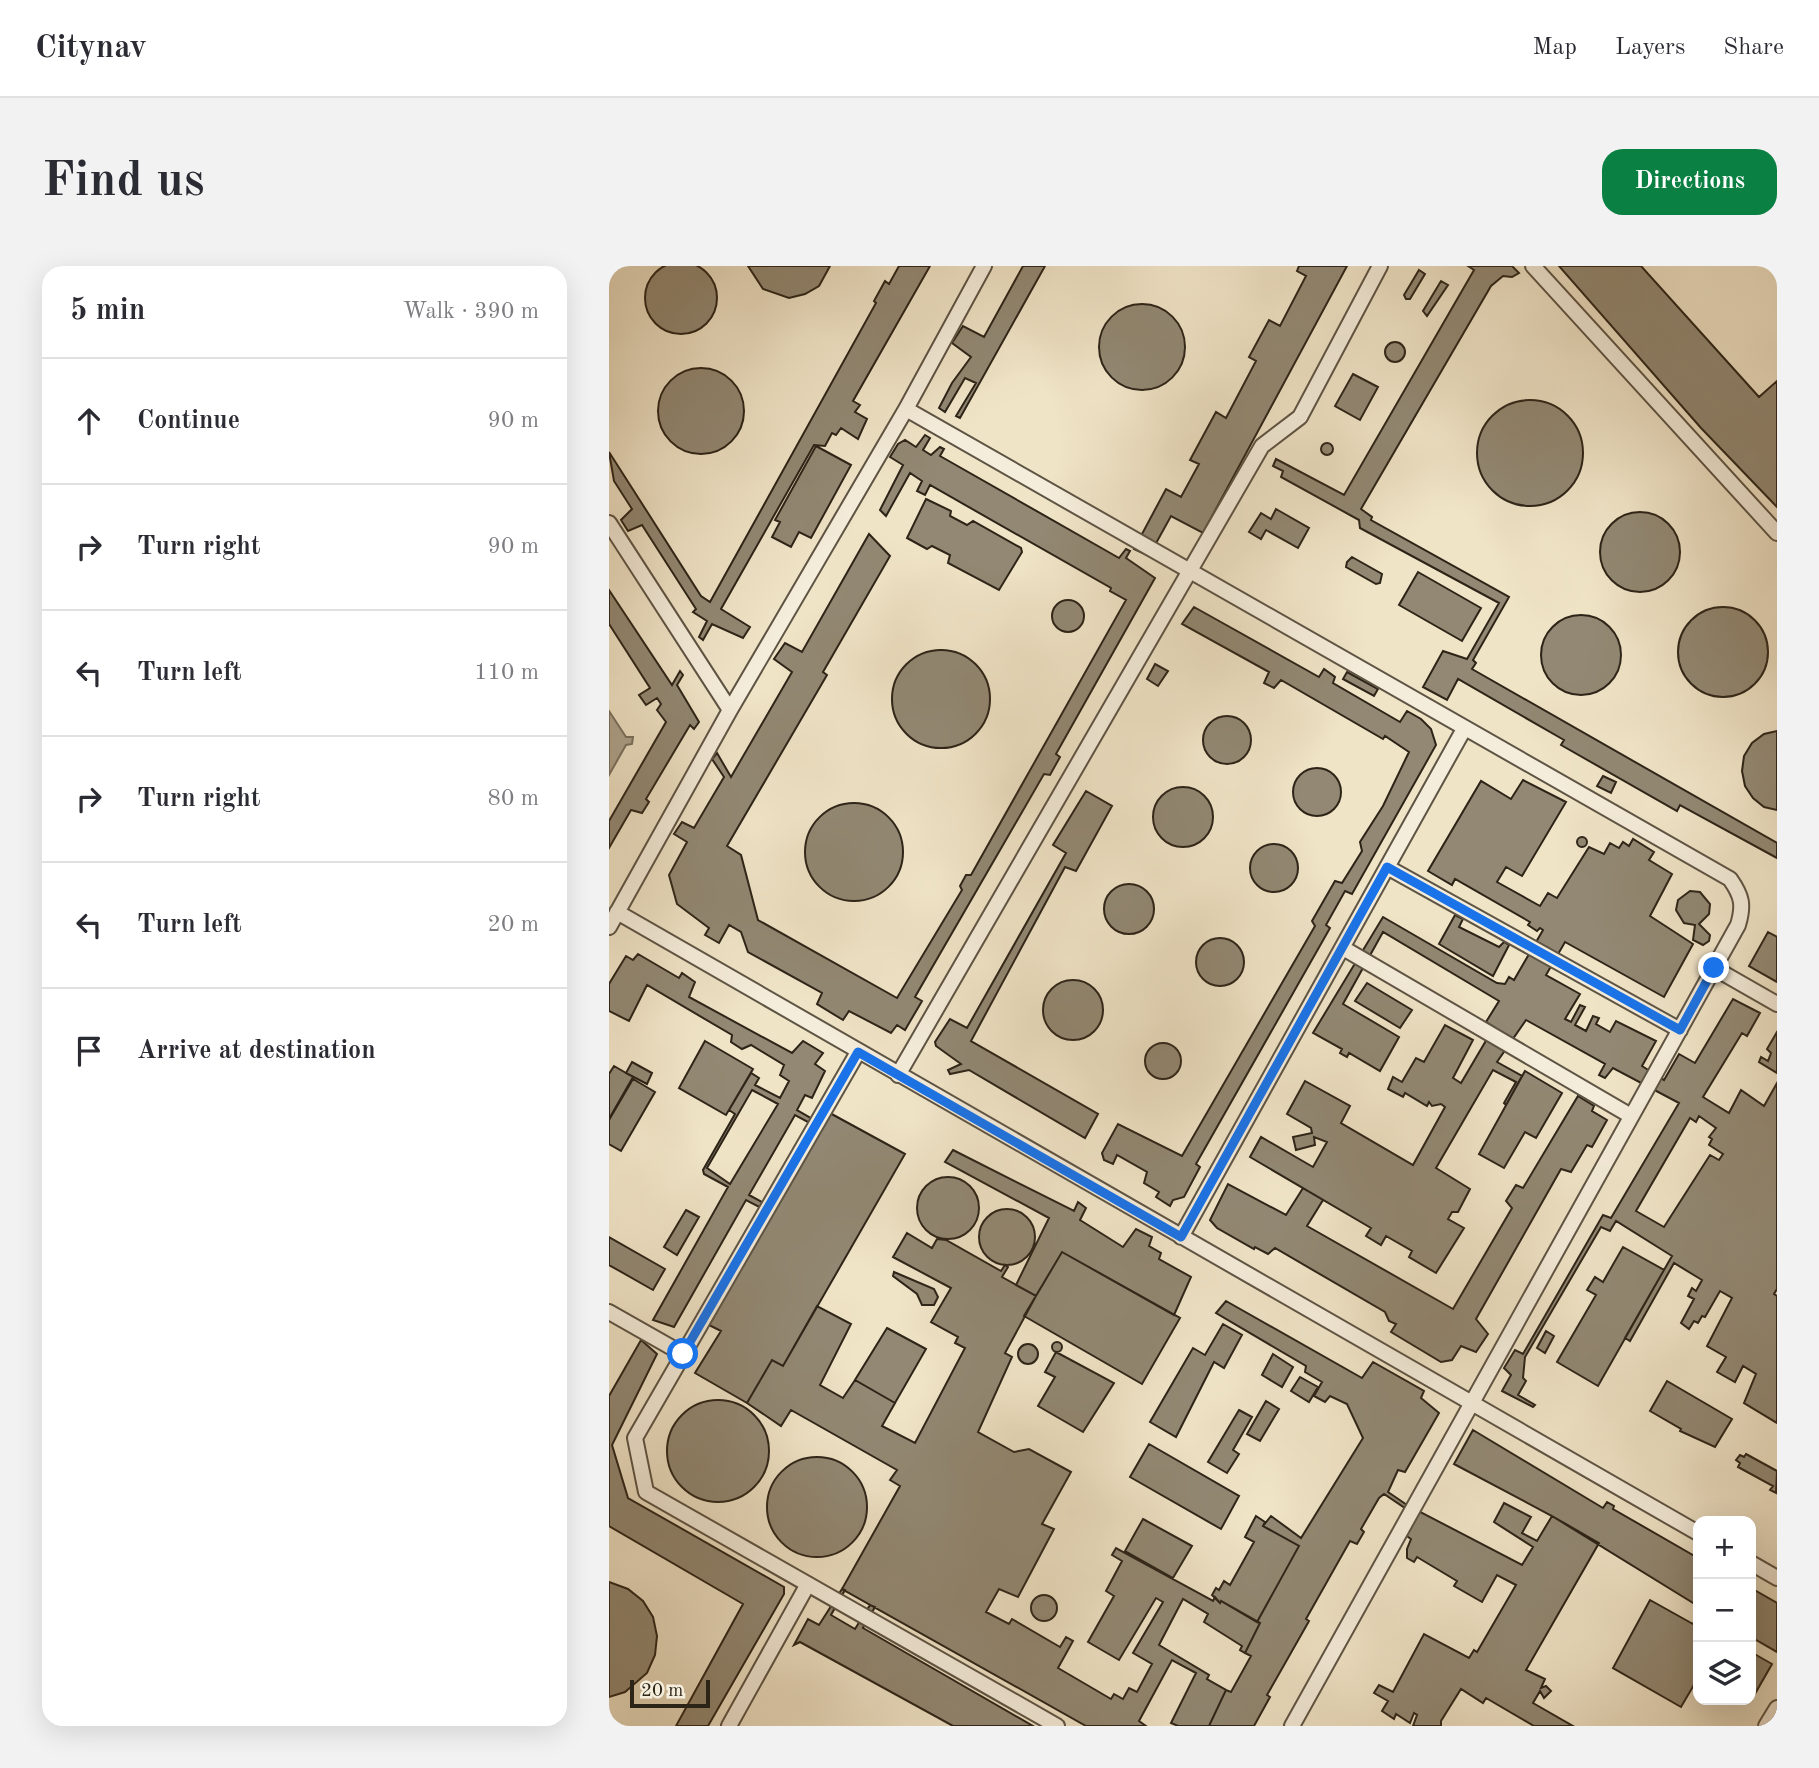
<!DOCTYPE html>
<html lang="en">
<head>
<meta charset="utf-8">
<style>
	:root { --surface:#fff; --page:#f2f2f3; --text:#2b2b33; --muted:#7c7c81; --line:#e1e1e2; --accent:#0b8043 }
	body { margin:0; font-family:"Old Standard TT",serif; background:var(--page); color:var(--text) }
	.controls { position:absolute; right:21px; bottom:21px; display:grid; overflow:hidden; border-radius:14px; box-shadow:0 7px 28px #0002 }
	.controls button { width:63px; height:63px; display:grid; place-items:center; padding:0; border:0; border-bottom:2px solid var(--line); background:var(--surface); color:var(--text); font:35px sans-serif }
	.scale { position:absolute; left:21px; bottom:18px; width:80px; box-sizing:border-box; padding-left:7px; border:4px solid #2d2418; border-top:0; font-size:19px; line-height:24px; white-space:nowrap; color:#2d2418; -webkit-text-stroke:5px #f5eddb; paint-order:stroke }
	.stop { position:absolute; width:21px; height:21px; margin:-16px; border:5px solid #1a73e8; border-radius:50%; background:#fff }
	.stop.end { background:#1a73e8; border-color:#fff; box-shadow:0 2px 7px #0008 }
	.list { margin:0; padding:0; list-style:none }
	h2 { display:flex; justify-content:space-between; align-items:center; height:91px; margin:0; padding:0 28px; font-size:30px }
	h2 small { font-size:23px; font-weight:400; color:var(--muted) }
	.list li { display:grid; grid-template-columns:46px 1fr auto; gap:21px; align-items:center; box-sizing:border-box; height:126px; padding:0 28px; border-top:2px solid var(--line) }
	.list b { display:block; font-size:26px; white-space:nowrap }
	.list em { font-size:23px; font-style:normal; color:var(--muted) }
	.icon { flex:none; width:38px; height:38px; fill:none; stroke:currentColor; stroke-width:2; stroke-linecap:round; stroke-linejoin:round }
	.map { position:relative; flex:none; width:1168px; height:1460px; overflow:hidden; border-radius:21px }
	header { display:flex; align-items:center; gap:42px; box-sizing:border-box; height:98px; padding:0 35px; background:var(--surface); border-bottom:2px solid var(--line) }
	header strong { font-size:33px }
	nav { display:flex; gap:38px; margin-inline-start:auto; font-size:24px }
	.intro { display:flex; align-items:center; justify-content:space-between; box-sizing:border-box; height:168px; padding:0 42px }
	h1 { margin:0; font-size:49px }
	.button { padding:18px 32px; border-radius:21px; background:var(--accent); color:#fff; font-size:24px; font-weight:700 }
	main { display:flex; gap:42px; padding:0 42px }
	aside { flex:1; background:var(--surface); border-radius:21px; box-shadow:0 7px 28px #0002 }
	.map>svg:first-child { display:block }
</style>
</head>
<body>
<header>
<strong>Citynav</strong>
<nav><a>Map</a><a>Layers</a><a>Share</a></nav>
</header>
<div class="intro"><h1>Find us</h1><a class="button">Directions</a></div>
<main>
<aside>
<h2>5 min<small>Walk · 390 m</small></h2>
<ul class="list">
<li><svg class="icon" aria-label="ahead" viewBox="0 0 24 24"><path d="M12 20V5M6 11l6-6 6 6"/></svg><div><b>Continue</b></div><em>90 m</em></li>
<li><svg class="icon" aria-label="right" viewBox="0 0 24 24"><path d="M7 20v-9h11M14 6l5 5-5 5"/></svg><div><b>Turn right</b></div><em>90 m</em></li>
<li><svg class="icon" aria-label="left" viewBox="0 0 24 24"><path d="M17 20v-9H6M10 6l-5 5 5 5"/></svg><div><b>Turn left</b></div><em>110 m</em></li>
<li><svg class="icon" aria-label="right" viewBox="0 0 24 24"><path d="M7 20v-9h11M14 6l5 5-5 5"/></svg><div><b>Turn right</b></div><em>80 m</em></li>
<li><svg class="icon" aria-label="left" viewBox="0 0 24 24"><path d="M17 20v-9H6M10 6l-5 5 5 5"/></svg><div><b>Turn left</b></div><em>20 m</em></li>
<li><svg class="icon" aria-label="arrive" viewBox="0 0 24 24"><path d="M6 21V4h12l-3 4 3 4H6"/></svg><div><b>Arrive at destination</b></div></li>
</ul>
</aside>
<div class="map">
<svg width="1168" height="1460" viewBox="0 0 1168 1460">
	<rect width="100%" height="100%" fill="#f0e4c7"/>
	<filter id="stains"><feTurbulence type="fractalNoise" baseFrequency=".00286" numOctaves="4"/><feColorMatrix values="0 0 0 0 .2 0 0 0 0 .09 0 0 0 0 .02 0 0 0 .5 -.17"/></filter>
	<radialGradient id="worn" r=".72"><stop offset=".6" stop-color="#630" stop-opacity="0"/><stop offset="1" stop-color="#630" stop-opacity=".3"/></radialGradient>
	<path fill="#aea38c" stroke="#7a705e" stroke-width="2" d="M0,445L17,471H24L23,478L17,479L0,509Z"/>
	<path fill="#928873" stroke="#2d2418" stroke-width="2" fill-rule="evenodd" d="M36 32a36 36 0 1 1 72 0a36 36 0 1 1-72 0Z
		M139,0H221L210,20L196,28L180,32L154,23Z
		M290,0H321L244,135L251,139L246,146L258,153L249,173L232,162L227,169L223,167L216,180L205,179L112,343L141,361L134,372L103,358L94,374L90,371L98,355L84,346L87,343L33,259L19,265L12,254L23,243L5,215L0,186L92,330L101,336L267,37L265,35L276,15L280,18Z
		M414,0H436L351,152L347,150L367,117L356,112L336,146L330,142L343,117L362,91L343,77L354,60L375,71Z
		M690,0H738L594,267L562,250L540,290L525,283L557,223L572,231L590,198L581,194L607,146L617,152L647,95L640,91L660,54L671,60L697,10L688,5Z
		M859,0H903L910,7L903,11L894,10L882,20L752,243L763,251L762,254L900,331L864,394L867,397L863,403L1168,577V592L1071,539L1068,545L952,479L955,474L849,413L838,434L814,421L834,385L858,393L890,337L751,262L750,254L672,211L674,205L664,200L667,193L735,229L865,4Z
		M950,0H1032L1150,131L1168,115V241L1092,162Z
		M810,4L816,8L801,33H797L795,29Z
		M832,15L839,19L818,50L814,45Z
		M490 81a43 43 0 1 1 86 0a43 43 0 1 1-86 0Z
		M776 86a10 10 0 1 1 20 0a10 10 0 1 1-20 0Z
		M49 145a43 43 0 1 1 86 0a43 43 0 1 1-86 0Z
		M744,108L769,121L751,154L726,140Z
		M868 187a53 53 0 1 1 106 0a53 53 0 1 1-106 0Z
		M316,169L321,172L314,184L322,189L331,181L335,183L331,190L510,292L517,283L521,285L517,292L546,312L447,488L451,491L441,509L435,508L306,731L313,735L296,764L288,759L282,767L240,745L234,754L208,738L213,727L139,686L132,666L120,659L110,677L96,669L100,662L68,638L60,609L78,576L65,568L73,556L85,562L115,511L103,493L108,487L122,511L183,406L165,393L176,377L193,386L260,268L281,290L214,406L218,409L118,580L132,589L149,654L288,732L353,624L351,620L357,609H362L517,334L501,325L502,322L321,219L316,229L308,225L313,215L301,207L277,250L271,244L294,199L281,191L289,178L296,174L307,181Z
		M712 183a6 6 0 1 1 12 0a6 6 0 1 1-12 0Z
		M207,180L242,199L202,272L190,266L182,281L163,271L171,256L166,254Z
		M317,233L342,245L341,250L358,259L364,255L412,282L413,286L390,324L339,297L341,289L323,280L318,283L298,272Z
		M667,243L700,262L689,282L657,264L652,273L640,266L652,247L662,253Z
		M991 286a40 40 0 1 1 80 0a40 40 0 1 1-80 0Z
		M743,291L773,308L771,317L767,318L737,301L738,296Z
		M809,306L872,342L853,375L790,339Z
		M0,324L63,419L71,405L74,409L68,419L90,456L85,463L81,459L37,533L40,536L33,547L22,544L0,582V555L57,456L48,444L52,438L48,432L37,439L30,429L41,422L0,358Z
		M443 350a16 16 0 1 1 32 0a16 16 0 1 1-32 0Z
		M1069 386a45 45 0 1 1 90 0a45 45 0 1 1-90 0Z
		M585,341L710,411L715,403L726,411L724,417L791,456L798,445L812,453L822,463L827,479L743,628L736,625L717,659L721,662L587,898L591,901L575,931L564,934L561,940L547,931L550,926L535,917L538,906L508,889L504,898L495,894L493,887L509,858L573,890L706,660L703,655L726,615L733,617L753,585L751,576L774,540L800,486L776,470L774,473L672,414L665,422L655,417L660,406L573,358Z
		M932 389a40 40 0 1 1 80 0a40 40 0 1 1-80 0Z
		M283 433a49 49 0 1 1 98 0a49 49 0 1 1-98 0Z
		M546,398L559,405L549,420L538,413Z
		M738,406L769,423L765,430L734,413Z
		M594 474a24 24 0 1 1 48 0a24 24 0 1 1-48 0Z
		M1168,465V544L1155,541L1144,532L1136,520L1133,505L1135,490L1143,477L1155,468Z
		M684 526a24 24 0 1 1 48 0a24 24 0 1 1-48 0Z
		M994,510L1007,516L1002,527L988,520Z
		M914,514L957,536L913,610L897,601L888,616L931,640L939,627L948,632L980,581L995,588L1001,577L1010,582L1014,576L1020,580L1024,573L1045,586L1040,594L1063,608L1041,650L1084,678L1055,731L956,676L937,709L971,728L956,753L962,756L971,739L976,741L966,759L977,765L984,750L990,752L987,758L1001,766L1007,755L1047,775L1033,800L1055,814L1070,788L1086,797L1124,733L1151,747L1138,770L1133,767L1094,831L1120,847L1132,824L1155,840L1168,817V1023L1165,1028L1168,1030V1157L1135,1137L1147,1108L1134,1100L1126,1116L1108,1106L1117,1091L1098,1080L1123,1032L1111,1025L1096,1051L1093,1050L1089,1057L1085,1055L1080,1063L1072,1057L1085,1033L1079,1030L1083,1022L1087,1025L1093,1014L1065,997L1021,1075L1016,1072L1063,990L1007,955L1001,965L992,961L916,1091L914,1112L917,1115L909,1129L926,1139L924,1141L893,1125L902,1109L895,1102L906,1084L914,1088L994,949L1002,952L1070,837L1004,802L996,812L990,809L996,798L917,754L888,796L913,810L897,839L895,837L907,816L884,804L827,902L861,923L849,946H843L839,953L855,962L827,1007L800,991L803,985L777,970L772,979L757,970L762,962L641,891L652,871L704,901L718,876L705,871L706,879L687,884L684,871L703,867L702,862L678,848L696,815L741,840L732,857L804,899L836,841L832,838L823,840L820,836L818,840L796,827L794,831L779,823L784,811L793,816L807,792L815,796L836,759L864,774L844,812L852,817L885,761L877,756L890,735L774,666L734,738L790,771L771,805L740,787L738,791L731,787L733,783L704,767L774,651L888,717L896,718L900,711L905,714L934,664L931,662L928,665L919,659L921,656L846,613L843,619L819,605L872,515L902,533ZM1090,850L1107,862L1100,871L1103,873L1100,879L1114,888L1110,894L1101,889L1055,961L1027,945L1081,852L1087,856Z
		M544 551a30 30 0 1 1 60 0a30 30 0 1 1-60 0Z
		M477,525L503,540L467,605L456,601L362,775L489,848L476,872L360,804L341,808L339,804L352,798L327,780L326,776L341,753L358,762L457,587L444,579Z
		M196 586a49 49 0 1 1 98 0a49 49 0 1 1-98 0Z
		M968 576a5 5 0 1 1 10 0a5 5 0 1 1-10 0Z
		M641 602a24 24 0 1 1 48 0a24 24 0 1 1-48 0Z
		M495 643a25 25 0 1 1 50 0a25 25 0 1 1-50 0Z
		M1081,625L1091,626L1101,638L1100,648L1090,658L1101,669L1100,675L1094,679L1084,674L1086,659L1075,657L1067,644L1069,634Z
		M846,649L854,653L850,661L890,681L895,676L900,679L884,710L830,678Z
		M1159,666L1168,671V716L1140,700Z
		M587 696a24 24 0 1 1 48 0a24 24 0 1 1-48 0Z
		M29,688L70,712L73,707L86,716L80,731L183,787L194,775L214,787L206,798L216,805L203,832L196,829L188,844L212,858L210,862L186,849L140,929L164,942L162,947L137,934L65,1061L44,1054L119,921L95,908L94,904L126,848L120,844L142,807L150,812L146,819L171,832L180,815L171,809L175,799L142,779L133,783L122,776L123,769L38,719L20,755L0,745V718L17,690L24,694ZM143,824L169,838L121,918L98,902Z
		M434 744a30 30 0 1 1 60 0a30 30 0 1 1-60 0Z
		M758,717L803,744L791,762L746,735Z
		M1168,766V807L1150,796L1152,791L1159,795L1162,787L1158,783Z
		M96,775L144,803L117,849L70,822Z
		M536 795a18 18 0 1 1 36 0a18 18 0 1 1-36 0Z
		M23,796L43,807L38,818L17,807Z
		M5,800L24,811L0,853V808Z
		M916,805L953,827L927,872L916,866L895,902L870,888Z
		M24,813L46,826L12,885L0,878V854Z
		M969,830L985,840L983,845L998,854L983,881L978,879L962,906L952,903L867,1053L879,1068L867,1086L852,1080L843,1094L832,1096L782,1066L787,1058L780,1055L776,1046L666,982L659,988L646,981L645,983L608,962L601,954L619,918L677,949L694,922L714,934L698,960L844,1043L903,942L897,935L907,919L914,922Z
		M219,846L296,888L174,1100L163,1094L138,1137L86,1107L112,1065L98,1058Z
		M344,884L465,945L469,936L477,942L471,954L514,981L527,963L543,971L540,980L552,987L550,993L582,1011L565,1049L453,986L427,1030L407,1019L440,952L336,896Z
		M308 942a31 31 0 1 1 62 0a31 31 0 1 1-62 0Z
		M370 971a28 28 0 1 1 56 0a28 28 0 1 1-56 0Z
		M77,944L90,951L68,989L55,981Z
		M298,967L323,982L328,973L337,974L392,1005L396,999L399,1001L393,1011L427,1030L396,1087L403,1091L369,1166L405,1186L420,1183L462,1206L433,1258L445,1263L409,1331L390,1323L377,1346L400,1358L403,1353L451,1381L457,1371L464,1375L449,1402L502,1433L505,1428L514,1433L520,1422L528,1426L543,1398L524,1387L554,1336L547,1332L510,1394L479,1376L505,1330L497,1325L513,1295L503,1289L507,1282L604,1335L606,1331L611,1337L612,1335L651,1357L636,1387L631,1384L633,1380L595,1356L599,1348L574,1333L550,1379L600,1409L598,1413L617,1424L600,1460H569L562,1457L587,1407L563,1394L530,1455L537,1460H477L233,1323L291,1220L281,1214L288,1204L182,1144L172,1160L138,1137L163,1094L174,1100L208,1040L242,1058L211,1119L234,1132L246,1114L286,1137L273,1160L306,1177L356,1082L346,1077L349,1071L322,1056L342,1022L284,991Z
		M0,971L56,1003L44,1024L0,999Z
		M1014,981L1055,1004L989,1120L948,1096L987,1029L978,1024L986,1011L994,1016Z
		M453,986L571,1052L533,1118L415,1050Z
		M285,1006L325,1023L329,1031L325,1039H313L308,1028L284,1010Z
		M617,1035L753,1112L764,1096L815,1125L812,1132L830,1147L796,1206L789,1204L779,1226L798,1239L796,1242L775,1228L770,1232L752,1263L755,1266L748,1278L741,1275L697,1353L700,1355L658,1429L661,1431L645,1460H600L617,1424L622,1426L642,1390L636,1387L651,1357L648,1356L690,1280L654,1260L662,1250L692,1272L754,1172L738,1138L721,1130L716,1136L705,1130L713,1116L696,1106L697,1100L607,1047Z
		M614,1058L633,1069L615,1102L605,1096L567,1171L541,1156L584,1082L596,1089Z
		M278,1062L317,1083L286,1137L246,1114Z
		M937,1065L945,1070L936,1087L928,1082Z
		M32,1074L48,1088L3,1179L19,1232L175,1321V1328L99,1460H67L134,1338L0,1260V1130Z
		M443 1081a5 5 0 1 1 10 0a5 5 0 1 1-10 0Z
		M409 1088a10 10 0 1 1 20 0a10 10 0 1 1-20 0Z
		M447,1086L505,1117L474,1166L429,1140L446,1111L436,1106Z
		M664,1088L684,1101L673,1121L653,1109Z
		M691,1111L709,1121L700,1136L682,1125Z
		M1058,1115L1123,1153L1106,1181L1071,1165L1072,1163L1041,1145Z
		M58 1185a51 51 0 1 1 102 0a51 51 0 1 1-102 0Z
		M657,1135L670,1143L651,1175L638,1168Z
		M630,1144L643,1151L624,1184L630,1188L618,1207L599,1196Z
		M864,1164L994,1242L998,1236L1005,1240L1004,1243L1089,1292V1340L943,1250L845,1198Z
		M540,1178L630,1230L612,1263L521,1211Z
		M1137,1188L1168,1205L1167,1227L1161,1224L1164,1220L1129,1201L1131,1197L1127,1194L1131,1189L1135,1191Z
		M158 1241a50 50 0 1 1 100 0a50 50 0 1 1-100 0Z
		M895,1237L922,1251L913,1267L928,1275L943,1250L990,1277L917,1404L936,1413L932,1422L937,1420L942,1425L935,1432L931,1425L924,1437L964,1460H925L877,1432L874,1437L852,1423L832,1455V1460H804L808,1449L805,1447L801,1457L787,1448L785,1453L773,1445L779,1435L765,1427L770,1419L784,1426L815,1368L860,1392L865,1384L868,1386L907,1319L888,1309L873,1336L845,1320L848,1315L808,1291L805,1296L798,1292V1283L802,1273L786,1262L798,1239L913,1299L924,1281L885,1256Z
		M647,1250L656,1256L654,1260L690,1280L648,1356L612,1335L611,1337L603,1329L607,1322L610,1324L615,1315L621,1319L645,1276L636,1271Z
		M534,1253L583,1280L564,1312L516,1285Z
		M0,1316L19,1323L34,1335L44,1351L48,1370L46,1389L38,1407L16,1426L0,1431Z
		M1142,1322L1168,1337V1386L1142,1371Z
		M233,1323L236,1324L222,1349L246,1363L261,1339L266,1341L254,1362L424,1460H344L191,1376L185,1379L199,1353L210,1359Z
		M422 1342a13 13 0 1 1 26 0a13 13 0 1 1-26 0Z
		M1041,1334L1084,1358L1089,1350V1412L1072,1441L1004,1402Z
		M1142,1386L1163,1398L1143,1433L1142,1432Z"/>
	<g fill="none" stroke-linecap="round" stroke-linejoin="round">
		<defs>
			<path id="service" d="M924,0L1168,267
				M297,143L1121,613C1133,630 1135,639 1129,659L683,1460
				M0,257L121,444
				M778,601L1071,764
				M8,646L1089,1267
				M0,661L121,444L297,143L375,0
				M734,682L1022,850
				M1105,702L1168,738
				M249,786L26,1172L37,1226L448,1460
				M289,809L653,180L691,151L771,0
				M572,971L855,463
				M0,1046L74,1088
				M1142,1297L1168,1312
				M120,1460L199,1318
				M1157,1460L1168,1442"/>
		</defs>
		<use href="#service" stroke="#5e5444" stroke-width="18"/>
		<use href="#service" stroke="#f5eddb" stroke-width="14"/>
	</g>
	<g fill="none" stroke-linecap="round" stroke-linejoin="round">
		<path stroke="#1a73e8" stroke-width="9" d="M74,1088L249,786L572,971L778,601L1071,764L1105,702"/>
	</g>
	<rect width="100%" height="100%" filter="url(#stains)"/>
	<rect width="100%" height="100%" fill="url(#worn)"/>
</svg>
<div class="controls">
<button>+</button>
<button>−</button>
<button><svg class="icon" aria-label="layers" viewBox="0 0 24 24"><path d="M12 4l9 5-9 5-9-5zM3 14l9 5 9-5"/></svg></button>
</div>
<div class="scale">20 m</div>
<div class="stop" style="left:74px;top:1088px"></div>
<div class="stop end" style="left:1105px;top:702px"></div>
</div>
</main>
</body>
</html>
